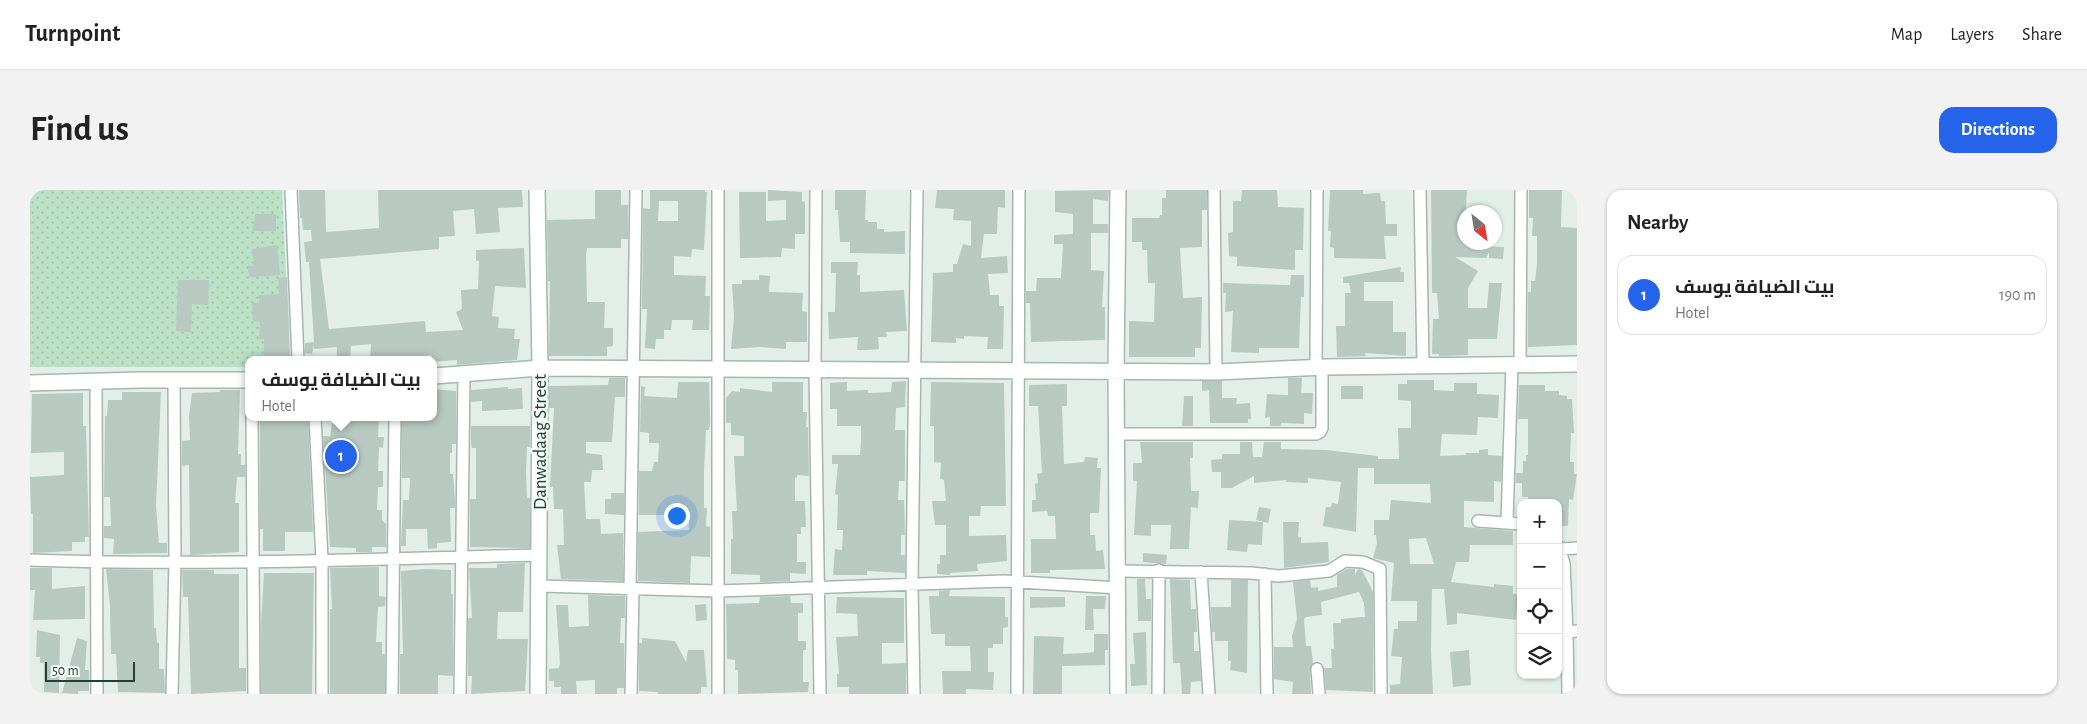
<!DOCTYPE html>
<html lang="en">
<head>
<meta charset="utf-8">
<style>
	:root { --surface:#fff; --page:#f2f2f2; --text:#222; --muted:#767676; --line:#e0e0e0; --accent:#2563eb }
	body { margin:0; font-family:"Alegreya Sans",Cairo,sans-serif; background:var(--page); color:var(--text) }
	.controls { position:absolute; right:15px; bottom:15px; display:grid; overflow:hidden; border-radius:10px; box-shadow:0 1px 4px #0004 }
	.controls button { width:45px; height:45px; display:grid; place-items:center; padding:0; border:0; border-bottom:1px solid var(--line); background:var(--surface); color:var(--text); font:25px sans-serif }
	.compass { position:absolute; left:1427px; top:15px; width:45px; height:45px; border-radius:50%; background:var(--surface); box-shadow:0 1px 4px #0004; rotate:150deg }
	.scale { position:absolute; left:15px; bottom:12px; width:90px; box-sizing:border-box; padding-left:5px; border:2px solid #214038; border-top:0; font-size:14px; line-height:18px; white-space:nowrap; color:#214038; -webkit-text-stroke:4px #f4faf7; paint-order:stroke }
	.you { position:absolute; left:646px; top:325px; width:18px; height:18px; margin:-12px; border:4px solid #fff; border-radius:50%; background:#1a73e8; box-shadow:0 0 0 8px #1a73e833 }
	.badge { display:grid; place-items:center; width:32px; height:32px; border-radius:50%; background:var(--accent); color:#fff; font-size:16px; font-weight:700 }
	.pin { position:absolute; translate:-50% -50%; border:2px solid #fff; box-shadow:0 1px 5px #0006 }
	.popup { position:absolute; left:215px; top:166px; width:192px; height:65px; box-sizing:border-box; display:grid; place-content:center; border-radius:10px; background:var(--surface); filter:drop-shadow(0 1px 4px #0005); font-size:16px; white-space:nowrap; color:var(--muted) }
	.popup b { font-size:19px; color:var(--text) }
	.popup::after { content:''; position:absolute; left:50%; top:100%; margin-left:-10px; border:10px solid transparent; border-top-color:var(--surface) }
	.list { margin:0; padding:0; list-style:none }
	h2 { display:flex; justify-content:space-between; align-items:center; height:65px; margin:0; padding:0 20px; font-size:21px }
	h2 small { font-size:16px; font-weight:400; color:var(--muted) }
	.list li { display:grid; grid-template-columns:32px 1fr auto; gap:15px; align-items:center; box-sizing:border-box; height:80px; margin:0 10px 10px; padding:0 10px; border:1px solid var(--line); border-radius:15px }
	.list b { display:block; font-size:19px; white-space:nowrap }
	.list p { margin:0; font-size:16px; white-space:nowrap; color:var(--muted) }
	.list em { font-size:16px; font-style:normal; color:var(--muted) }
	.icon { flex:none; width:28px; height:28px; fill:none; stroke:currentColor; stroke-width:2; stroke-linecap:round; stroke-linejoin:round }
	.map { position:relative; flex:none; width:1547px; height:504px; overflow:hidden; border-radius:15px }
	header { display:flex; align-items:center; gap:30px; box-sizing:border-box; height:70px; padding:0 25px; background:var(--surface); border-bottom:1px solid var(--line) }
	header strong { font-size:24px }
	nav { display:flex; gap:28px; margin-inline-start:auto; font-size:18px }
	.intro { display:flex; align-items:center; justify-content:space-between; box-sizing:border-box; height:120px; padding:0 30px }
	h1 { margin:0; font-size:35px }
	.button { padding:12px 22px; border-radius:15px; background:var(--accent); color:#fff; font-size:18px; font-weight:700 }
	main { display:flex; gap:30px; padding:0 30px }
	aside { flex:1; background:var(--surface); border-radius:15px; box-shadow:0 1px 4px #0004 }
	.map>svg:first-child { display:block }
</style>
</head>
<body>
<header>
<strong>Turnpoint</strong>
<nav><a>Map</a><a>Layers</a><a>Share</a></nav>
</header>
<div class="intro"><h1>Find us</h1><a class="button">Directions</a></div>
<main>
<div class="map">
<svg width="1547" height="504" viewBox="0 0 1547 504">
	<defs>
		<pattern id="grass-dots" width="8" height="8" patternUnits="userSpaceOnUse" patternTransform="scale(1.25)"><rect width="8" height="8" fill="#bae0c5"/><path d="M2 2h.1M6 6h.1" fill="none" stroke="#a0c1aa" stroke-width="1.8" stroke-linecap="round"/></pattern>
	</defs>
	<rect width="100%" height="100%" fill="#e3eee9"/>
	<path fill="url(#grass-dots)" d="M0,0H252L260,170H218V177H0Z"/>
	<path fill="#b8c9c2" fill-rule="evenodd" d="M269,0H295L296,42L349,38L348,0H492L493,17L468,18L470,42L446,44L444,19L423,21L425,46L409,47V59L290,69L299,139L395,131L396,142L433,140L426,122L432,119L431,100L448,99L449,71H446V60L494,58L496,98L465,96L462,126L469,127L468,138L485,139L484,149H490L487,170L427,175V170L404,172L401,165L381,168V170H340L341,154L321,156L320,167H307V157L284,159V155L282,164L275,163V153L284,152L279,72H276L274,52L282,51L281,40H273L272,28H270Z
		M565,0H591V15H598V49H591V58H557L556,66L557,112H575L574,138H583V156L577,157V166H519L520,91H518L517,30L565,29Z
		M620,0H675V2H677L674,60L662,59L661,67L644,66V85L676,86L675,106H680L679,140H662L663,130H642L641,140H634V149H626L625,159L615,158L617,119H612L613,18L620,19ZM629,11H648V31H628Z
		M738,0L772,2V12L775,11V44H765V59L752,58L751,67L710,68L709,2H736V31L756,30V10L738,11Z
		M805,0H836L835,30H838V32H847V39H854V42L875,41V64L820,63V52H810L808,20H805Z
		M907,0H975V18L968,17L967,44H954L951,68L977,66L978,83L958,84L960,105H969V116H974L973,159H957L958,147L934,146V149L926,148V153L901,152L903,83L923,82V74H927L933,54L941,56V31L923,30L924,19L905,18Z
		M1079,0L1078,11L1063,9V34H1078V43H1061V80L1074,81L1072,117H1075V150L1001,152L1000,113H996V101H1006L1007,88H1031L1033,54H1024V45L1043,44V24L1025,22V1Z
		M1136,0H1177V20H1172V57L1150,58L1153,108L1172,107L1171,158H1165V167H1099V131L1124,132L1125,93H1118L1117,60H1112V52H1102V28H1129L1130,25H1132V8H1136Z
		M1212,0H1247L1248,17L1274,18L1273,60H1265V80L1207,76V67L1199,66L1198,43L1203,42V11H1211Z
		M1300,0H1333V4L1350,3L1351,11H1355L1356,34H1367V46H1354L1356,69L1304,68V58L1300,57L1301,41H1298Z
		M1401,0H1437L1434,52H1441V56L1474,57L1473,69L1459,68V62L1456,68L1425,67L1448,81L1438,98V118H1457L1459,93H1472L1467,149H1438V165L1409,166V164H1402L1403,129H1409L1407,103H1402Z
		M1499,0H1532L1531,37L1547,38V155L1498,157V102H1501V91H1505L1507,74V46H1502L1503,28H1499Z
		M225,24H246V41H223Z
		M247,55L250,85L219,87L218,76H224L222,59Z
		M801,72H828L827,85H830V102L874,100L877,141L856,142L857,147H848L849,159L838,160H827L828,147L799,149L798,122H805L806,83H801Z
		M1371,77L1370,82H1374V92H1334V111H1363V142H1376V166L1335,163L1336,166L1307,167L1306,136H1315V103H1321L1319,93H1313V87Z
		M729,85L740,86L739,102L773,103L772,121L777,122V152H756V159L730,157L701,159L704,127L702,94H712V90H729Z
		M1261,85H1274V107H1271L1269,158H1229V163L1201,162L1203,121L1195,122L1196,103H1193V93L1260,95Z
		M257,87L260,170H234V149H229L230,132L223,131L222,113L229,112V105L249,104L248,88Z
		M148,90H179L178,115L162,114L161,142L146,141Z
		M579,188H595V207H585L582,252H556V263L572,265L573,280H562L561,292H554L556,329H570L571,344L593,343V391L531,389L527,355H534L533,319H524L523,297H520L524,218H519V196L578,195Z
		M1258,188H1272L1271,203H1283L1282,224L1274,223V234L1251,233V236H1240V227L1235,228L1237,204L1258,205Z
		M1377,190H1404V200L1424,201V193H1447V204L1469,205L1468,228L1448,227L1447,245L1412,244L1410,266L1436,265V263H1449V260L1458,259V265L1472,266L1471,292L1464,291V312L1434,311V337L1483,341V355H1440L1439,372H1426L1421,392L1464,397V394L1483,396V404H1488L1486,430L1427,423V434L1417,435L1414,399H1402L1401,459L1403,504H1360V495L1370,494L1372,467L1361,466L1364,439H1368V431H1387V411H1361L1364,373L1343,368L1347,353L1346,345H1344V330H1359L1361,310L1401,313L1400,294H1344V278H1328L1326,342L1293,336L1296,317H1301L1302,313L1308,314L1311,292L1278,288V293L1256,292V290L1224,293V286L1202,298H1191V282H1182L1181,270L1192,269V264H1210V252H1222L1223,267H1232L1234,252H1251V259L1296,260L1348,266V269H1369L1368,238H1381V211L1368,210V194H1377ZM1396,348L1404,374H1380L1379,349Z
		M876,191L875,217L866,218L865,240H875V291H869L868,310H874L875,345H871V365H875V383L837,381V385H803L805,359L812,360L813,340H807L808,305L805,304L808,274H802V265H830L831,251V236H807V219H800V193L817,192V201L838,200V203L861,202L862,192Z
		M1172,191H1192V208H1207L1206,214L1220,213L1221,229H1218V233H1180L1179,200L1172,201Z
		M648,192H679L680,233L679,240H676L674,283V318H677L676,336L680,337V367L661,366L660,393L608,391V342L659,340V325H609V281H622L624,272H628L629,253H619V243L610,242L611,196L615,197L614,206L647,208Z
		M742,192H773V222H777L776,237H778L779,286L767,285V288L765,287V311H775L776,337H771V344H767V372H776V384L760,383V391L730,392V385L701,384V349H703L702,321H707L704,266H714V246L701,245V233H696V208L702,201L710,202V198L742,202Z
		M901,192L974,193L976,316H951L950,326H939V346L976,345L977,371L947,374L948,381L920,383V385L907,384V374H910V365H916V335H905L902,311H916L914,290L910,289L911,273L904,272V236H900Z
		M1037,194V216H1032L1034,274L1054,272L1055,267L1068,268L1067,278H1071L1069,323H1060V345H1065L1066,361L1073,360L1075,379L1020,380V383H1001V349H1026L1025,326H1018L1017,321L1002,322V310H1006L1005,294L1008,293L1007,284L1012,283L1008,216H999V195Z
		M1489,195H1515V201H1529V205L1537,206V209H1542L1544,243H1541L1540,272H1544V284H1547L1543,310L1539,309L1538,336H1528V313H1498V307H1492V293H1486V283H1493V271H1496V265H1498V229H1488Z
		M1311,196H1333V209H1311Z
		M478,197V199L492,198L493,219L452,221V211L441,212V200Z
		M404,199L426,201V254H422V263H420V284H423L425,310V318H420L421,352L407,353V358L398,359L397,339H376V356H371L373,310H379L380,288H372V227H404Z
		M190,200H210L208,264H211V275H215V287H207L205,313H209V362L160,365L159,275L152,276V251L160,250L159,225L162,203L190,202Z
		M92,202H131L126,316L129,353H137V363L83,364L84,349L74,348V336H81L80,307H74L75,226H77L78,210H92Z
		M53,203V236H56L59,347H55V352H42V361L3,363V324H1L0,287L34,285V262L1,263L2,204Z
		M1154,206H1163V236H1152Z
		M230,227H278L283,342H255V361H233V339H230Z
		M303,227H349L348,247H354L353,258L349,257L348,281H353V297H348L347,320H352V330L356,334V357H342V362H326V358L300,357L293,246H300Z
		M441,236H500V257H497L496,282L497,308H500V358L440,357V309H446V258H442L441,254Z
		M1110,252H1163V268H1160L1161,301H1169L1168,318L1161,317L1159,359H1140L1141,335H1121V346L1104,345L1107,291H1103V273H1112Z
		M581,303H594V325L575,324V309H581Z
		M1229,317L1241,319L1238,333L1226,330Z
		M1199,330L1233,332L1232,355L1218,354L1217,362L1197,360Z
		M1253,332H1269L1268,347H1271V353L1298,352L1299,372L1254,378Z
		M1113,363L1137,365L1136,374L1113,372Z
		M495,373L493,422H468L467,449H498L495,501L441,504L442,486H438V428H442L439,378H467V374Z
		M349,377V406L356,407L355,416L348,417L346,452H352V464H355V504H300V419H302L300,378Z
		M0,378H22V399L55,396V429L3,430L5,400H0Z
		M76,379L123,380L124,438H126L127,453H129V479H134L135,503L88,502L86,464H81L80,416Z
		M396,379L421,380V404H423V486L408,485V504H370V464H373L371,381Z
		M1317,379H1325V385L1328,379L1332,380L1343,402V426L1335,427L1334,413L1329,402L1291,412L1292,425L1276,427L1274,429L1276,456H1281L1283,473L1280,480L1281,504H1262L1263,492L1244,489V457H1263L1262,446L1267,429L1263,392L1280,390L1281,398L1288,397V401L1307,397V385Z
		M152,380H184V384H209V478H216V501L161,504L158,407H153Z
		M234,383H284L282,504H231V434Z
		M1107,389H1115L1116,409H1121V431H1108Z
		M1140,389L1160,390L1161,419H1166L1167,442H1164V461H1169L1171,491L1161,492L1160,504H1152L1150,473H1143Z
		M1201,390H1218L1217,483L1200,480L1201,471H1198V451H1185V442H1182L1181,417H1201Z
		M920,400L919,406L975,407V427H978V437L973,438V454H963V458H958V482H964L963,500L936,499V504H913L912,481H941L940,456H915V444H901L899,406H909V401Z
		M558,405L595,406V428H591L590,453H594V498H587V504H565V490L546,491L547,504H531V497H524V491H519V479L529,478L530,474L526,415H538L539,437L559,436Z
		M760,406L761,413H773V423H768V451H776V460H773V492H779L778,502L708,504V480H705V470L697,469L696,414L729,413L730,407Z
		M1056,406H1076L1075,419H1063L1064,440H1055Z
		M807,407L874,408V453H852V474L876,473V504H819V497H807V484H809L806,447L828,446L827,424L806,423Z
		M1000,407H1035V417L1000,418Z
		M676,414L677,430L666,431L665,415Z
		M1343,426V502L1296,500L1294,478H1302L1301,459H1304L1303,433H1311V429Z
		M7,440L30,445L29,503L14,502V473H10V467H6Z
		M1116,442L1117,495L1101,496L1100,474H1105L1103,443Z
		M1064,444H1078V460H1075V475L1032,476V504H1003L1004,446L1034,447L1033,464L1057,463L1064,462Z
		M47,448L57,451L55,480H59V501H48V504L32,503Z
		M612,448L645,451L656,472L658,460H674L677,497H671V503L667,504H628V502L609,501V453H612Z
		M1439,460L1441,495L1423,497L1420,462Z"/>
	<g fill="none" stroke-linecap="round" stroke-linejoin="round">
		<defs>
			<path id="street" d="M261,0L268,170
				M688,0V504
				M786,0L785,180L790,504
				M1184,0L1186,182
				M1390,0L1393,176
				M1490,175L1491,0
				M1286,177L1287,0
				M66,192L67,504
				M222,227L224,504
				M285,227L292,370V504
				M1087,244H1286L1290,242L1292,238V177
				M1448,331L1491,334
				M1477,331L1482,175
				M1528,356L1534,373L1537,442
				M1531,359L1547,358
				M0,370C170,376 340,369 510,365
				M1088,381L1221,383L1249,386L1299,381L1315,371L1333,372L1350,379L1351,504
				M1171,382L1179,504
				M1235,384L1237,504
				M509,396L688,401L974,391L1089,398
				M600,400L606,0
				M1287,479L1289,504
				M142,504L145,371L144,190
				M362,504L365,227
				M430,504L434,184
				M601,504L603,400
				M884,504L882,395L887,0
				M987,504L989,0
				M1128,504L1129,380
				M1538,504L1537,442L1547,441"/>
			<path id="secondary" d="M507,0L510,178L508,504
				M1088,0L1086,181L1088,504
				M404,186L510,178L1186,182L1296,177L1547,174
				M0,193L110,190H218"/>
		</defs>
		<use href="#street" stroke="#a5b6b0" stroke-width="14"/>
		<use href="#secondary" stroke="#a0bab1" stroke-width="18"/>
		<use href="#street" stroke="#fff" stroke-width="11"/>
		<use href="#secondary" stroke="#fff" stroke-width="15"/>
	</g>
	<g text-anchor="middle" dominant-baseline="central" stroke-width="5" stroke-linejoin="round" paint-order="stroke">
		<g font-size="19" fill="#214038" stroke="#f4faf7">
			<text transform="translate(510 252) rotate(-90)">Danwadaag Street</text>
		</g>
	</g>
</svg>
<div class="controls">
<button>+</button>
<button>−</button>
<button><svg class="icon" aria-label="locate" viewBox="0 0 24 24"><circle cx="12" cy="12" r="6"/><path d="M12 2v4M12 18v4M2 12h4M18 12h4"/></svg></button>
<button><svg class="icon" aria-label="layers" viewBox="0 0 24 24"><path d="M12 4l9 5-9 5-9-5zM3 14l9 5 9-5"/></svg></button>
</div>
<svg class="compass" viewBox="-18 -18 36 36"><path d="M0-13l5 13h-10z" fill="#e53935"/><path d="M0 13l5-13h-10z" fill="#767676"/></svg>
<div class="scale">50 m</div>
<div class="you"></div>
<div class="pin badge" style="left:311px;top:266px">1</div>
<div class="popup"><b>بيت الضيافة يوسف</b>Hotel</div>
</div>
<aside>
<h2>Nearby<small></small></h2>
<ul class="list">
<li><span class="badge">1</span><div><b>بيت الضيافة يوسف</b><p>Hotel</p></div><em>190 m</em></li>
</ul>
</aside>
</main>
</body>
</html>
